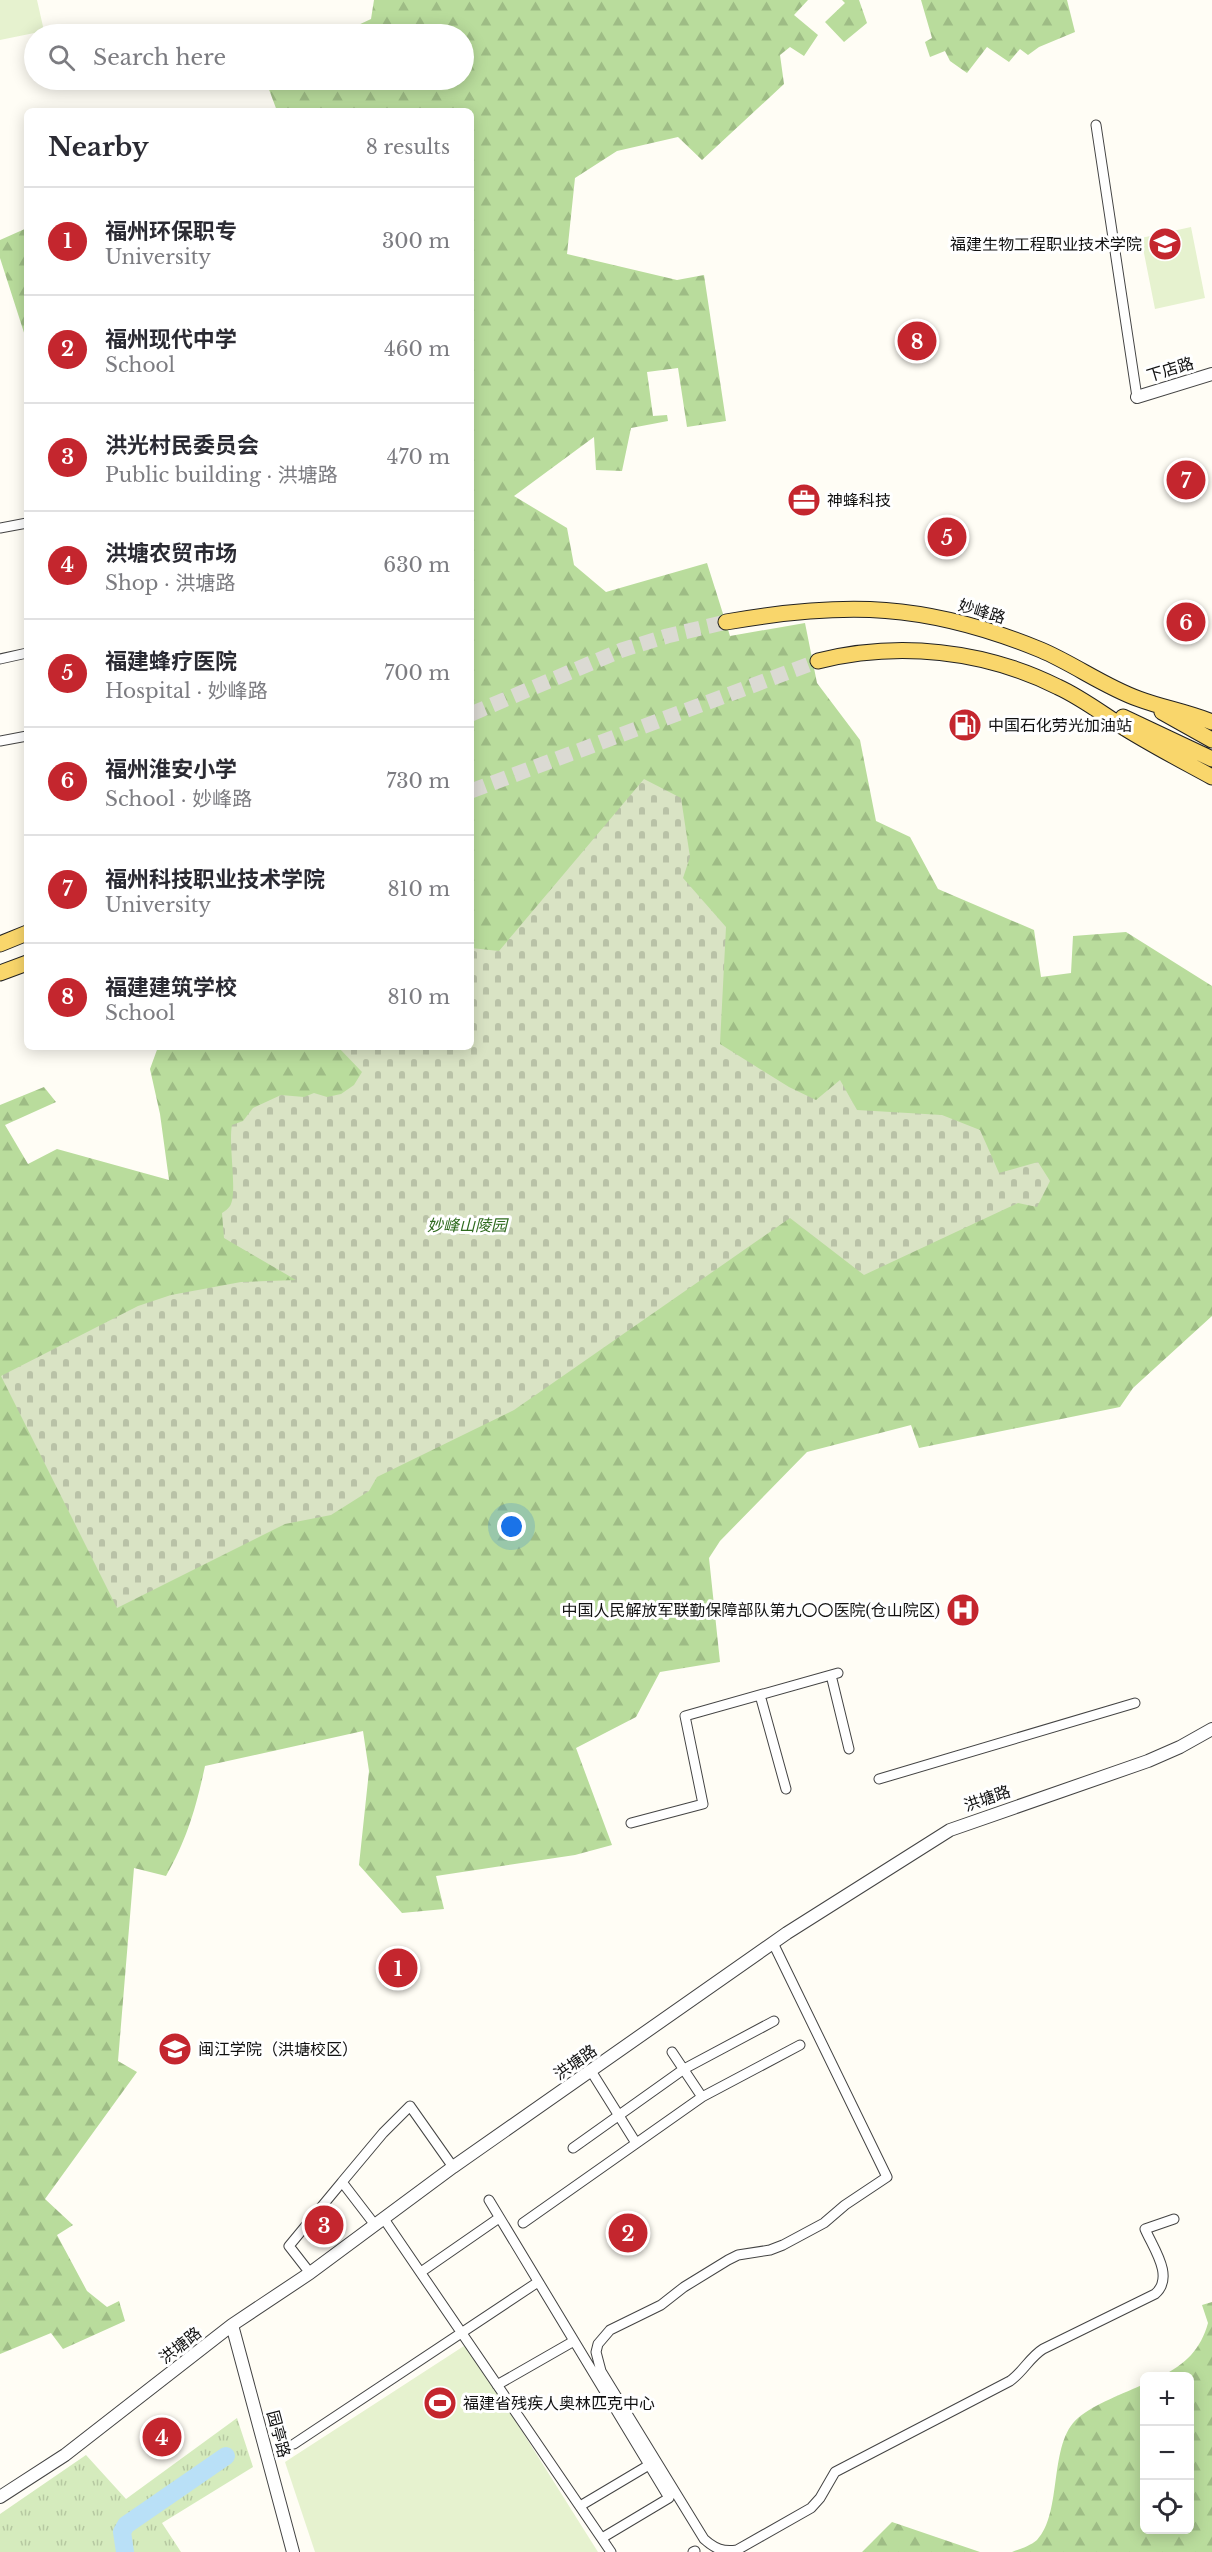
<!DOCTYPE html>
<html lang="en">
<head>
<meta charset="utf-8">
<style>
	:root { --surface:#fff; --page:#f2f2f3; --text:#2b2b33; --muted:#7c7c81; --line:#e1e1e2; --accent:#c4262e }
	body { margin:0; font-family:"Libre Baskerville","Noto Sans SC",serif; background:var(--page); color:var(--text) }
	.controls { position:absolute; right:18px; bottom:18px; display:grid; overflow:hidden; border-radius:9px; box-shadow:0 3px 15px #0003 }
	.controls button { width:54px; height:54px; display:grid; place-items:center; padding:0; border:0; border-bottom:2px solid var(--line); background:var(--surface); color:var(--text); font:30px sans-serif }
	.you { position:absolute; left:512px; top:1527px; width:21px; height:21px; margin:-15px; border:4px solid #fff; border-radius:50%; background:#1a73e8; box-shadow:0 0 0 9px #1a73e833 }
	.badge { display:grid; place-items:center; width:39px; height:39px; border-radius:50%; background:var(--accent); color:#fff; font-size:20px; font-weight:700 }
	.pin { position:absolute; translate:-50% -50%; border:3px solid #fff; box-shadow:0 2px 6px #0006 }
	.list { margin:0; padding:0; list-style:none }
	h2 { display:flex; justify-content:space-between; align-items:center; height:78px; margin:0; padding:0 24px; font-size:26px }
	h2 small { font-size:20px; font-weight:400; color:var(--muted) }
	.list li { display:grid; grid-template-columns:39px 1fr auto; gap:18px; align-items:center; box-sizing:border-box; height:108px; padding:0 24px; border-top:2px solid var(--line) }
	.list b { display:block; font-size:22px; white-space:nowrap }
	.list p { margin:0; font-size:20px; white-space:nowrap; color:var(--muted) }
	.list em { font-size:20px; font-style:normal; color:var(--muted) }
	.icon { flex:none; width:33px; height:33px; fill:none; stroke:currentColor; stroke-width:2; stroke-linecap:round; stroke-linejoin:round }
	.map { position:relative; flex:none; width:1212px; height:2552px; overflow:hidden }
	.search { position:absolute; background:var(--surface); box-shadow:0 3px 15px #0003; left:24px; top:24px; width:450px; height:66px; display:flex; align-items:center; gap:15px; box-sizing:border-box; padding:0 21px; border-radius:33px; color:var(--muted); font-size:22px }
	.panel { position:absolute; background:var(--surface); box-shadow:0 3px 15px #0003; left:24px; top:108px; width:450px; height:942px; border-radius:9px }
	.map>svg:first-child { display:block }
</style>
</head>
<body>
<div class="map">
<svg width="1212" height="2552" viewBox="0 0 1212 2552">
	<defs>
		<pattern id="grass-tufts" width="24" height="20" patternUnits="userSpaceOnUse" patternTransform="scale(1.5)"><rect width="24" height="20" fill="#d5ebbd"/><path d="M3 7l-1-3M5 7V3M7 7l1-3M15 17l-1-3M17 17v-4M19 17l1-3" fill="none" stroke="#b6c8a1"/></pattern>
		<pattern id="forest-firs" width="22" height="20" patternUnits="userSpaceOnUse" patternTransform="scale(1.5)"><rect width="22" height="20" fill="#b9dc9c"/><path d="M5 1l3.5 6h-7zM16 11l3.5 6h-7z" fill="#9ebc85"/></pattern>
		<pattern id="cemetery-stones" width="16" height="16" patternUnits="userSpaceOnUse" patternTransform="scale(1.5)"><rect width="16" height="16" fill="#d9e3c4"/><path d="M2 7V4a2 2 0 0 1 4 0v3zM10 15v-3a2 2 0 0 1 4 0v3z" fill="#b9c2a7"/></pattern>
	</defs>
	<rect width="100%" height="100%" fill="#fffdf5"/>
	<path fill="url(#grass-tufts)" d="M237,2418L253,2467L162,2523L181,2552H0V2514L86,2455L126,2499Z"/>
	<path fill="url(#forest-firs)" d="M374,0H808L794,15L818,35L804,56L790,47L780,55L784,84L702,160L678,137L617,151L575,178L567,254L677,280L704,275L726,421L687,427L678,368L647,372L653,416L667,415L668,421L631,428L622,471L596,470L594,437L514,496L567,528L574,565L606,592L707,563L730,636L805,623L817,683L860,740L876,821L910,837L938,889L1034,930L1041,977L1071,973L1073,936L1126,932L1212,986V1316L1133,1388L1120,1407L919,1448L911,1425L807,1452L720,1541L709,1558L720,1662L660,1672L636,1717L576,1748L612,1845L575,1855L436,1876L444,1909L402,1913L359,1865L369,1771L363,1731L205,1766C196,1808 187,1839 166,1876L134,1868L118,2061L137,2072L45,2199L73,2225L57,2235L87,2291L107,2307L119,2301L125,2321L63,2349L51,2333L0,2354V1105L44,1087L56,1102L5,1125L28,1164L57,1149L169,1180L160,1114L150,1069L158,1047H471V111H277L267,84L271,80H464V34H339L371,19Z
		M842,0H859L867,23L844,42L825,22L845,3Z
		M921,0H1067L1075,32L1039,47L1028,55L1020,49L1009,62L987,47L967,73L950,61L945,51L930,57L925,42L932,38Z
		M27,228V342L0,258V240Z
		M1212,2302V2552H1012C1020,2549 1030,2546 1037,2540C1063,2513 1048,2443 1078,2418C1094,2404 1125,2393 1144,2384V2530H1190V2376H1161C1185,2365 1201,2349 1208,2323L1202,2305Z
		M892,2522L980,2552H983H862Z"/>
	<path fill="url(#cemetery-stones)" d="M644,779L681,798L690,857L683,878L726,927L720,1044L789,1087L816,1100L840,1080L857,1110L942,1115L980,1130L999,1173L1038,1162L1050,1181L1037,1207L1018,1203L864,1275L790,1218L514,1410L377,1477L369,1491L331,1515L285,1524L117,1608L1,1376L138,1306L171,1295L241,1282L296,1280L224,1238L222,1213C225,1211 228,1209 230,1206C238,1194 228,1145 232,1125L243,1121L253,1108L281,1095L304,1097L314,1093L327,1097L341,1094L354,1085L362,1072L338,1047H471V948L499,951Z"/>
	<path fill="#e6f2cf" d="M0,0H37L44,31L0,40Z
		M1191,227L1205,298L1155,309L1141,238Z
		M467,2344L598,2552H315L285,2462Z"/>
	<g fill="none" stroke-linecap="round" stroke-linejoin="round">
		<path stroke="#b9e0f7" stroke-width="18" d="M125,2552L122,2532L126,2525L226,2456"/>
		<path stroke="#dbdad3" stroke-width="15" stroke-dasharray="15 8" stroke-linecap="butt" d="M471,714L622,650L667,636L726,622
			M471,791L818,661"/>
		<defs>
			<path id="minor" d="M1096,125L1137,397
				M0,528L27,523
				M0,659L27,653
				M0,741L27,736
				M831,1675L849,1749
				M760,1695L786,1789
				M879,1779L1135,1703
				M631,1823L703,1804L685,1716L838,1673
				M773,1943L887,2177L845,2205L824,2223L783,2245L770,2250L738,2255L728,2260L684,2287L661,2305L610,2330L598,2344L596,2352L601,2371L704,2539C715,2549 723,2552 737,2550L811,2508L820,2498L835,2472L1010,2381C1023,2372 1030,2357 1043,2349L1155,2294C1175,2277 1153,2248 1145,2229L1174,2219
				M672,2052L702,2097
				M591,2071L636,2143
				M573,2148L684,2069L774,2021
				M489,2200L669,2498L602,2538
				M384,2219L611,2552
				M523,2223L702,2097L800,2045
				M375,2225L342,2182L383,2133L410,2106L453,2167
				M421,2272L499,2218
				M310,2273L289,2246L342,2182
				M497,2385L574,2341
				M294,2444L538,2282
				M580,2506L649,2465
				M693,2552L695,2551"/>
			<path id="tertiary" d="M1137,397L1212,374
				M232,2325L293,2552
				M0,2497L65,2455L232,2325L310,2273L453,2167L787,1933L950,1830L1148,1761L1180,1747L1212,1729"/>
			<path id="primary" d="M726,622C846,601 927,603 1041,650C1074,664 1105,687 1139,699C1163,708 1188,712 1212,722
				M818,661C898,641 984,650 1058,687C1080,697 1100,712 1120,725C1150,744 1181,760 1212,777
				M1162,712L1212,740
				M1123,717L1212,759
				M0,944L27,933
				M0,973L27,963"/>
		</defs>
		<use href="#minor" stroke="#444" stroke-width="11"/>
		<use href="#tertiary" stroke="#444" stroke-width="14"/>
		<use href="#primary" stroke="#222" stroke-width="17"/>
		<use href="#minor" stroke="#fff" stroke-width="9"/>
		<use href="#tertiary" stroke="#fff" stroke-width="12"/>
		<use href="#primary" stroke="#f9d66b" stroke-width="15"/>
	</g>
	<defs>
		<symbol id="university-disc" viewBox="-11 -11 22 22"><circle r="9.5" fill="#c4262e" stroke="#fff"/><path d="M0-5L7-2L0 1L-7-2ZM-4 1L0 2.5L4 1V4Q0 6-4 4Z" fill="#fff"/></symbol>
		<symbol id="office-disc" viewBox="-11 -11 22 22"><circle r="9.5" fill="#c4262e" stroke="#fff"/><path d="M-6-3h4V-5.5h4V-3h4V5H-6ZM-1-4.5V-3h2v-1.5ZM-6 0V1H6V0Z" fill="#fff"/></symbol>
		<symbol id="fuel-disc" viewBox="-11 -11 22 22"><circle r="9.5" fill="#c4262e" stroke="#fff"/><path d="M-5.5-6h7V0h2V4h1.3V-2.5L3-4.5l.8-.8L6-3V5H2.5V1h-1V6h-7ZM-4.2-4.7v3.2H.2V-4.7Z" fill="#fff"/></symbol>
		<symbol id="hospital-disc" viewBox="-11 -11 22 22"><circle r="9.5" fill="#c4262e" stroke="#fff"/><path d="M-5-5h3v3.5h4V-5h3V5h-3V1.5h-4V5h-3Z" fill="#fff"/></symbol>
		<symbol id="stadium-disc" viewBox="-11 -11 22 22"><circle r="9.5" fill="#c4262e" stroke="#fff"/><path d="M0-5a6.5 5 0 1 0 0 10a6.5 5 0 1 0 0-10ZM-3.5-1.8h7v3.6h-7Z" fill="#fff"/></symbol>
	</defs>
	<g fill-rule="evenodd">
		<use href="#university-disc" x="1146" y="225" width="38" height="38"/>
		<use href="#office-disc" x="785" y="481" width="38" height="38"/>
		<use href="#fuel-disc" x="946" y="706" width="38" height="38"/>
		<use href="#hospital-disc" x="944" y="1591" width="38" height="38"/>
		<use href="#university-disc" x="156" y="2030" width="38" height="38"/>
		<use href="#stadium-disc" x="421" y="2384" width="38" height="38"/>
	</g>
	<g text-anchor="middle" dominant-baseline="central" stroke-width="6" stroke-linejoin="round" paint-order="stroke">
		<g font-size="16" fill="#111" stroke="#fff" text-anchor="start">
			<text x="1142" y="244" text-anchor="end">福建生物工程职业技术学院</text>
			<text x="827" y="500">神蜂科技</text>
			<text x="988" y="725">中国石化劳光加油站</text>
			<text x="940" y="1610" text-anchor="end">中国人民解放军联勤保障部队第九〇〇医院(仓山院区)</text>
			<text x="198" y="2049">闽江学院（洪塘校区）</text>
			<text x="463" y="2403">福建省残疾人奥林匹克中心</text>
		</g>
		<g font-size="16" fill="#111" stroke="#fff">
			<text transform="translate(1170 369) rotate(-17)">下店路</text>
			<text transform="translate(982 611) rotate(17)">妙峰路</text>
			<text transform="translate(987 1798) rotate(-19)">洪塘路</text>
			<text transform="translate(575 2062) rotate(-35)">洪塘路</text>
			<text transform="translate(180 2345) rotate(-38)">洪塘路</text>
			<text transform="translate(279 2434) rotate(75)">园亭路</text>
		</g>
		<g font-size="16" font-style="italic" fill="#2f6b1f" stroke="#fff">
			<text x="467" y="1225">妙峰山陵园</text>
		</g>
	</g>
</svg>
<div class="controls">
<button>+</button>
<button>−</button>
<button><svg class="icon" aria-label="locate" viewBox="0 0 24 24"><circle cx="12" cy="12" r="6"/><path d="M12 2v4M12 18v4M2 12h4M18 12h4"/></svg></button>
</div>
<div class="you"></div>
<div class="pin badge" style="left:398px;top:1968px">1</div>
<div class="pin badge" style="left:628px;top:2233px">2</div>
<div class="pin badge" style="left:324px;top:2225px">3</div>
<div class="pin badge" style="left:162px;top:2437px">4</div>
<div class="pin badge" style="left:947px;top:537px">5</div>
<div class="pin badge" style="left:1186px;top:622px">6</div>
<div class="pin badge" style="left:1186px;top:480px">7</div>
<div class="pin badge" style="left:917px;top:341px">8</div>
<div class="search"><svg class="icon" aria-label="search" viewBox="0 0 24 24"><circle cx="10" cy="10" r="6"/><path d="M15 15l6 6"/></svg>Search here</div>
<section class="panel">
<h2>Nearby<small>8 results</small></h2>
<ul class="list">
<li><span class="badge">1</span><div><b>福州环保职专</b><p>University</p></div><em>300 m</em></li>
<li><span class="badge">2</span><div><b>福州现代中学</b><p>School</p></div><em>460 m</em></li>
<li><span class="badge">3</span><div><b>洪光村民委员会</b><p>Public building · 洪塘路</p></div><em>470 m</em></li>
<li><span class="badge">4</span><div><b>洪塘农贸市场</b><p>Shop · 洪塘路</p></div><em>630 m</em></li>
<li><span class="badge">5</span><div><b>福建蜂疗医院</b><p>Hospital · 妙峰路</p></div><em>700 m</em></li>
<li><span class="badge">6</span><div><b>福州淮安小学</b><p>School · 妙峰路</p></div><em>730 m</em></li>
<li><span class="badge">7</span><div><b>福州科技职业技术学院</b><p>University</p></div><em>810 m</em></li>
<li><span class="badge">8</span><div><b>福建建筑学校</b><p>School</p></div><em>810 m</em></li>
</ul>
</section>
</div>
</body>
</html>
